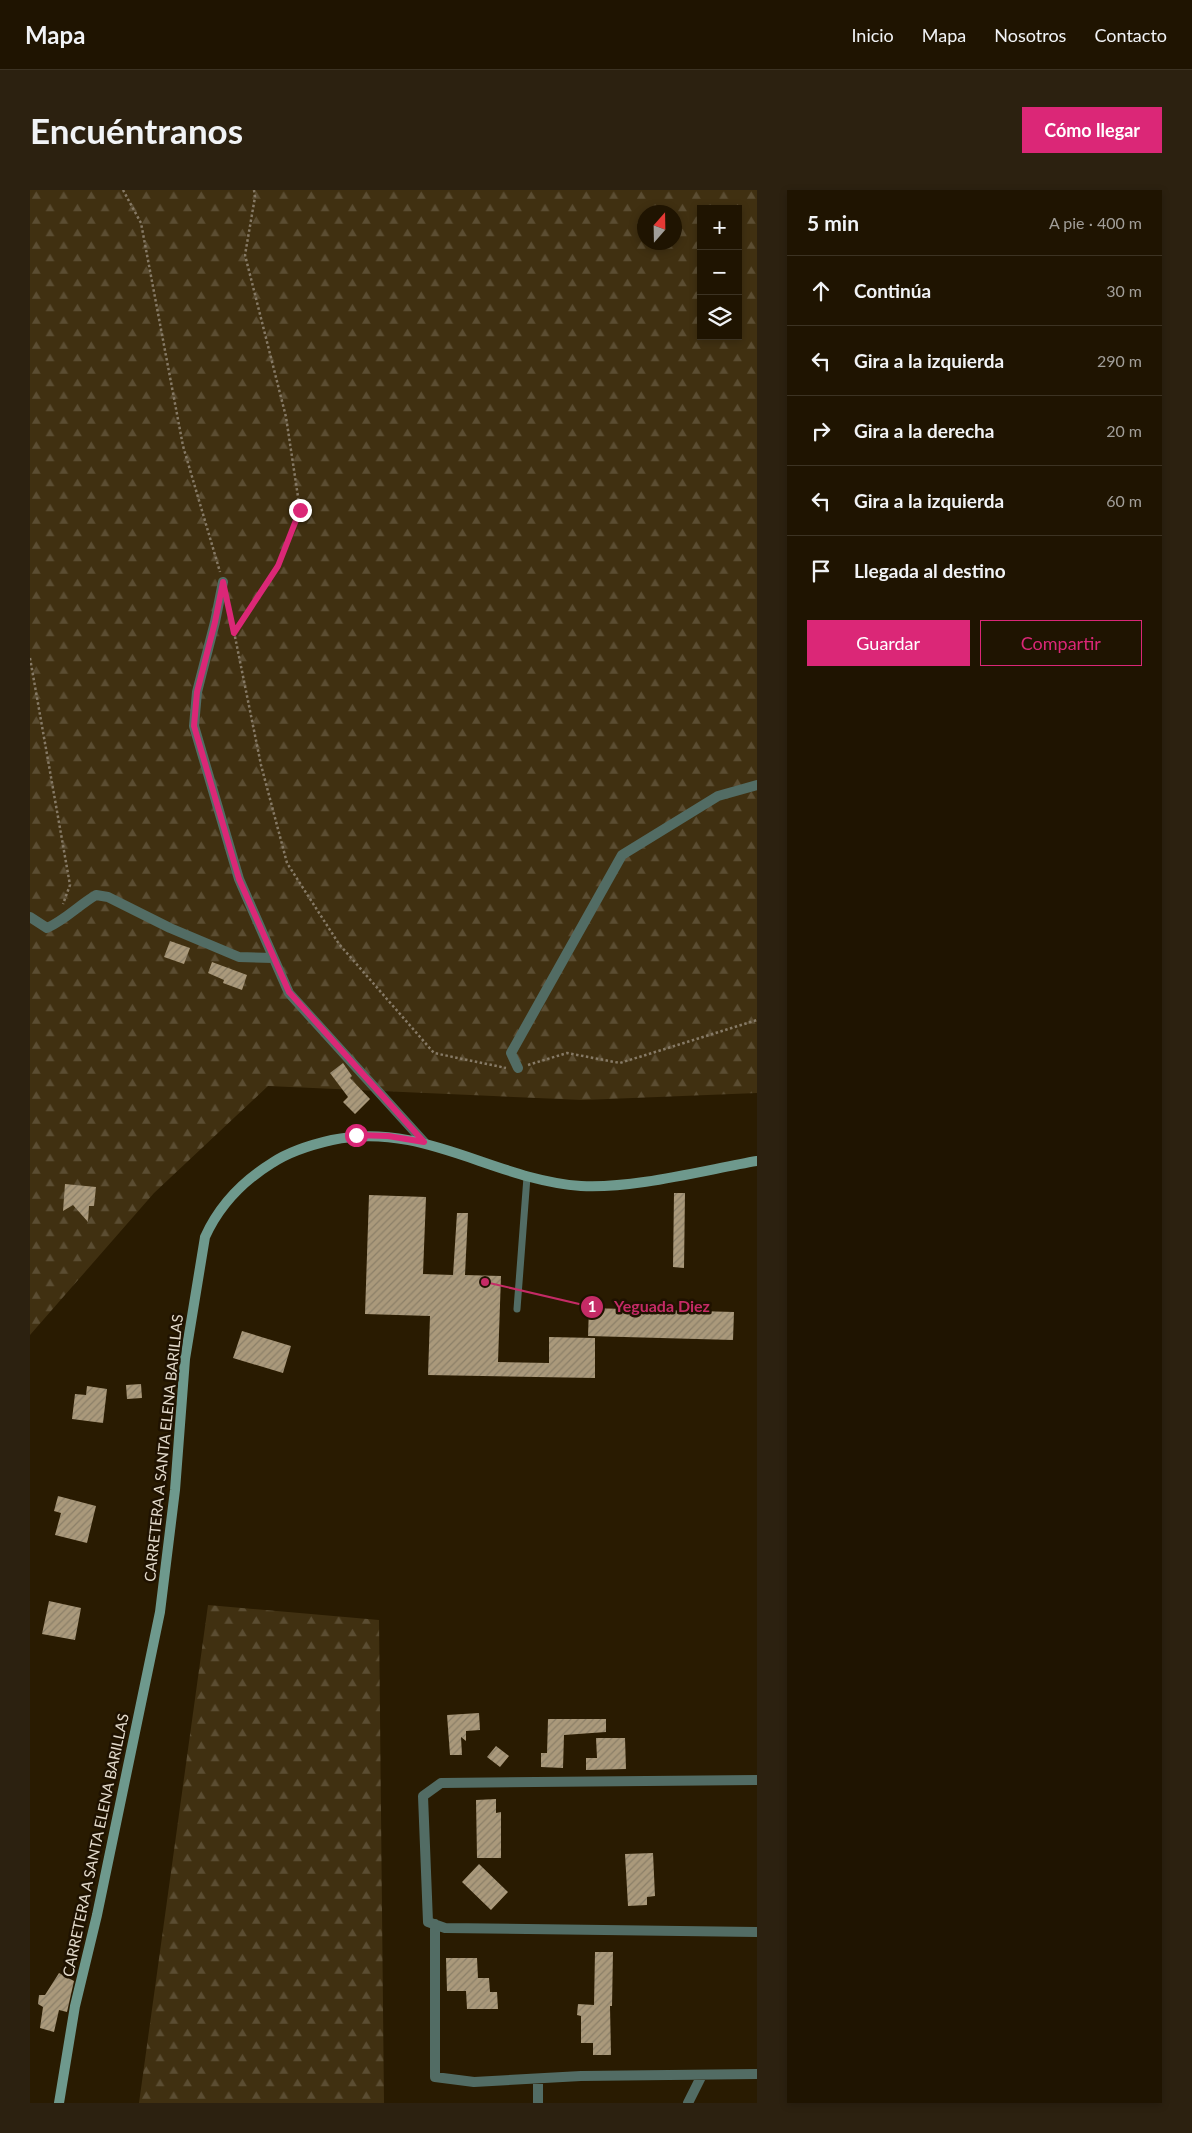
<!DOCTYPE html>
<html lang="es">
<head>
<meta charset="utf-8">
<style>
	:root { --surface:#1f1401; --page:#2c2110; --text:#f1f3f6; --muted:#a19e99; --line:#3c3323; --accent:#db2777 }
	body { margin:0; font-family:Lato,sans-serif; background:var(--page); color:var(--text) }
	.controls { position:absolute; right:15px; top:15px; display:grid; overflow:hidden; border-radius:0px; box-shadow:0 2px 8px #0003 }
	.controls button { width:45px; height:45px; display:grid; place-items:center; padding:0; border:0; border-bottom:1px solid var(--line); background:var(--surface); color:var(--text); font:25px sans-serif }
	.compass { position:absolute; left:607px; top:15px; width:45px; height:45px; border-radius:50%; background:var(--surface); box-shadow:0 2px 8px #0003; rotate:20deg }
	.stop { position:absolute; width:15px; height:15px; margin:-11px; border:4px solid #db2777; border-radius:50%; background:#fff }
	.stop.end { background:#db2777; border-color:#fff; box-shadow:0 1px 5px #0008 }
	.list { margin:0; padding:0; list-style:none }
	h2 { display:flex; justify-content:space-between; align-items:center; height:65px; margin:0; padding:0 20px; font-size:21px }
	h2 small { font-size:16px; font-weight:400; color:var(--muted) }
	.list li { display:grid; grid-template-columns:32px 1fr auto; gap:15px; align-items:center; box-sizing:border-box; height:70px; padding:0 20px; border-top:1px solid var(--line) }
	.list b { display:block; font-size:19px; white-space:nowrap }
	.list em { font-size:16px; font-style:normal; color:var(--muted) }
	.actions { display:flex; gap:10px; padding:15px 20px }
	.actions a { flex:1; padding:11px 0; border:1px solid var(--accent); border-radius:0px; text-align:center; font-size:18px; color:var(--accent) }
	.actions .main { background:var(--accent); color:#fff }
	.icon { flex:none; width:28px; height:28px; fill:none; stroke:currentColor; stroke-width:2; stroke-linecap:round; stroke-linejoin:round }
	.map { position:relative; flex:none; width:727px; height:1913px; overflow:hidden; border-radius:0px }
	header { display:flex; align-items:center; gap:30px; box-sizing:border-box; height:70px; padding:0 25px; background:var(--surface); border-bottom:1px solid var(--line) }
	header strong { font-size:24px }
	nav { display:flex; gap:28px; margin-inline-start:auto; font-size:18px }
	.intro { display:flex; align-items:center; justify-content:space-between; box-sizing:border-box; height:120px; padding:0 30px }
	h1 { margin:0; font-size:35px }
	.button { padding:12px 22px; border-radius:0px; background:var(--accent); color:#fff; font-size:18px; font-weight:700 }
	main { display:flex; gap:30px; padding:0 30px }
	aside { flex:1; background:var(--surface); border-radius:0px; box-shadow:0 2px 8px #0003 }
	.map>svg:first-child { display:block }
</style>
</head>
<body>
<header>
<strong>Mapa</strong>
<nav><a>Inicio</a><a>Mapa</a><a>Nosotros</a><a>Contacto</a></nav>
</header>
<div class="intro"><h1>Encuéntranos</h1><a class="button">Cómo llegar</a></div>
<main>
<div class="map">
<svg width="727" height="1913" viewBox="0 0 727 1913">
	<defs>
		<pattern id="forest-firs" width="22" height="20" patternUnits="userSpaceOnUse" patternTransform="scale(1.25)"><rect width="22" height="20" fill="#403011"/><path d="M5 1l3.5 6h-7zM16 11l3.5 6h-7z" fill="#5b4d32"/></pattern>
		<pattern id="building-hatch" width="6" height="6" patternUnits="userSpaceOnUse" patternTransform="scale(1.25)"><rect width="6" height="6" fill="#aa997b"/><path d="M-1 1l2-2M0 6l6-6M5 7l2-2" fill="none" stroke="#8b7f68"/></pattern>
	</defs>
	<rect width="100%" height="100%" fill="#291b01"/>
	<path fill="url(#forest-firs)" fill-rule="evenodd" d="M0,0H727V903L553,910L238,896L124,1003L0,1145ZM671,19H708V146H671ZM614,22H644V52H614Z
		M178,1415L349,1430L354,1913H109Z"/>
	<path fill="url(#building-hatch)" d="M140,751L160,758L154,774L134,767Z
		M182,772L217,785L212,800L193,793L194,790L178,783Z
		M313,873L322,886L320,888L340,909L325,924L313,912L318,907L300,883Z
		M35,994L66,997L64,1016H59L58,1032L43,1015L33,1021Z
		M644,1003H655L654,1078L643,1077Z
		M339,1005L396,1007L393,1084L423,1085L427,1023H438L435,1085L471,1086L468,1172L519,1173V1147L565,1148V1188L398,1185L400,1126L335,1124Z
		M559,1118L704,1122L703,1150L558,1146Z
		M212,1141L261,1156L253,1183L203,1168Z
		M111,1194L112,1208L97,1209L96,1195Z
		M57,1196L77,1199L73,1233L42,1229L45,1204L56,1205Z
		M28,1306L66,1316L57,1353L25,1345L31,1323L24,1321Z
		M19,1411L51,1418L45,1450L12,1444Z
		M449,1523L450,1540L436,1541V1551L431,1547L432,1565H420L417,1525Z
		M518,1529H576V1542L534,1545L533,1578L511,1577V1563H517Z
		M566,1548H595L596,1579L556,1580V1568H567Z
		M466,1556L479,1566L470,1577L457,1567Z
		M466,1609V1623L471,1622V1668H447L446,1610Z
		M623,1663L625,1706L617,1707V1715L598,1716L595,1664Z
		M449,1674L478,1702L461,1720L432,1692Z
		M565,1762H583L582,1816H580L581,1865H563V1853H551V1826L547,1825L548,1814L564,1815Z
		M416,1768H447L448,1788H459L460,1802H467L468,1819H437L436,1801H417Z
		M29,1783L44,1791L37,1822L29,1820L24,1842L10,1838L13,1817L8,1814L9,1805H15Z"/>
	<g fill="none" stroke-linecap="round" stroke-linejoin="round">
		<path stroke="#867a66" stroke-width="2.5" stroke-dasharray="2.5 2.5" stroke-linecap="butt" d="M93,0L111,33L153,256L190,382
			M200,422L231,575L257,673L309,754L404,863L476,878
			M204,443L248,376L270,320L256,227L215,65L225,7L224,0
			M0,468L40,695L33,714
			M498,875L537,863L590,873L727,830"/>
		<path stroke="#526c64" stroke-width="7" d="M487,1119L497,987"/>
		<path stroke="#526c64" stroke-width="10" d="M193,392L185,432L167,502L164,536L209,689L259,803L394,952
			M0,727L17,738C35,730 49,715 66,705L78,707L140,738L209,767L243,768
			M488,878L481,863L592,665L688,606L727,595
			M727,1590L411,1593L393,1606L398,1732L415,1738L727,1742
			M405,1734V1887L444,1892L551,1886L727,1884
			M508,1913V1889
			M658,1913L672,1885"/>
		<path stroke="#6e998d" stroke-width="10" d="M29,1913L45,1816L67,1725L130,1422L145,1300L155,1169L175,1047C189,1016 213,991 242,973C260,961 280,955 302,950C394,931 463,990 551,996C603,999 675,980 727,971"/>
	</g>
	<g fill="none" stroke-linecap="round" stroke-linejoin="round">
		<path stroke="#db2777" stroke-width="6" d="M270,320L248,376L204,443L193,392L185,432L167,502L164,536L209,689L259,802L394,952L358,946L326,945"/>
	</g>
	<g text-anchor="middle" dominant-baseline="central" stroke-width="5" stroke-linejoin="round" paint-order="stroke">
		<g font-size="15" fill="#e3dacb" stroke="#1f1200">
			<text transform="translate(133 1258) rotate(-84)">CARRETERA A SANTA ELENA BARILLAS</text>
			<text transform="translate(65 1655) rotate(-78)">CARRETERA A SANTA ELENA BARILLAS</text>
		</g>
	</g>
	<path fill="none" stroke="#c52b66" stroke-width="2" d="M455 1092L562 1117"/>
	<g fill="#c52b66" stroke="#1f1200" stroke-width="2">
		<circle cx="455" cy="1092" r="5"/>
		<circle cx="562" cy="1117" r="12"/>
	</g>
	<g font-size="15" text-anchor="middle" font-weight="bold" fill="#fff">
		<text x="562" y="1122">1</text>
	</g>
	<g font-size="16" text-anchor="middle" font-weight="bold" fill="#c52b66" stroke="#1f1200" stroke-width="5" stroke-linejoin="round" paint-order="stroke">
		<text x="632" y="1122">Yeguada Diez</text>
	</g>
</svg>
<div class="controls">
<button>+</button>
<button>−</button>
<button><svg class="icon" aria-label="layers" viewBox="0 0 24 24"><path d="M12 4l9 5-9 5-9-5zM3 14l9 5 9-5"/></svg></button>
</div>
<svg class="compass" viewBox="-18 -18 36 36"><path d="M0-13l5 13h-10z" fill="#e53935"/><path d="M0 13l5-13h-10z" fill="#a19e99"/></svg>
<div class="stop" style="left:326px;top:945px"></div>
<div class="stop end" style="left:270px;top:320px"></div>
</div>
<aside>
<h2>5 min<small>A pie · 400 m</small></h2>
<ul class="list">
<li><svg class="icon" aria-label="ahead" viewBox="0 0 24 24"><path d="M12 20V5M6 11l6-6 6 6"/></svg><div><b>Continúa</b></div><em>30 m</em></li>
<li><svg class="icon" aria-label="left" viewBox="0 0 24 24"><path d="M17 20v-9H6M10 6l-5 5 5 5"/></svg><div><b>Gira a la izquierda</b></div><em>290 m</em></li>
<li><svg class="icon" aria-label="right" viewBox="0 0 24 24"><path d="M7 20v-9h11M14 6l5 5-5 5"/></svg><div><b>Gira a la derecha</b></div><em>20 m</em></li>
<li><svg class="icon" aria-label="left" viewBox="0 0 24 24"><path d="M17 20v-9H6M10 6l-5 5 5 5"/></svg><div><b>Gira a la izquierda</b></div><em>60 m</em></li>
<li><svg class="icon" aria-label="arrive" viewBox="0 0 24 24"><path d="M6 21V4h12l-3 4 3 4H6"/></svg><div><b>Llegada al destino</b></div></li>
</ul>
<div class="actions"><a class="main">Guardar</a><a>Compartir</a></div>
</aside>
</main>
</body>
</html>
